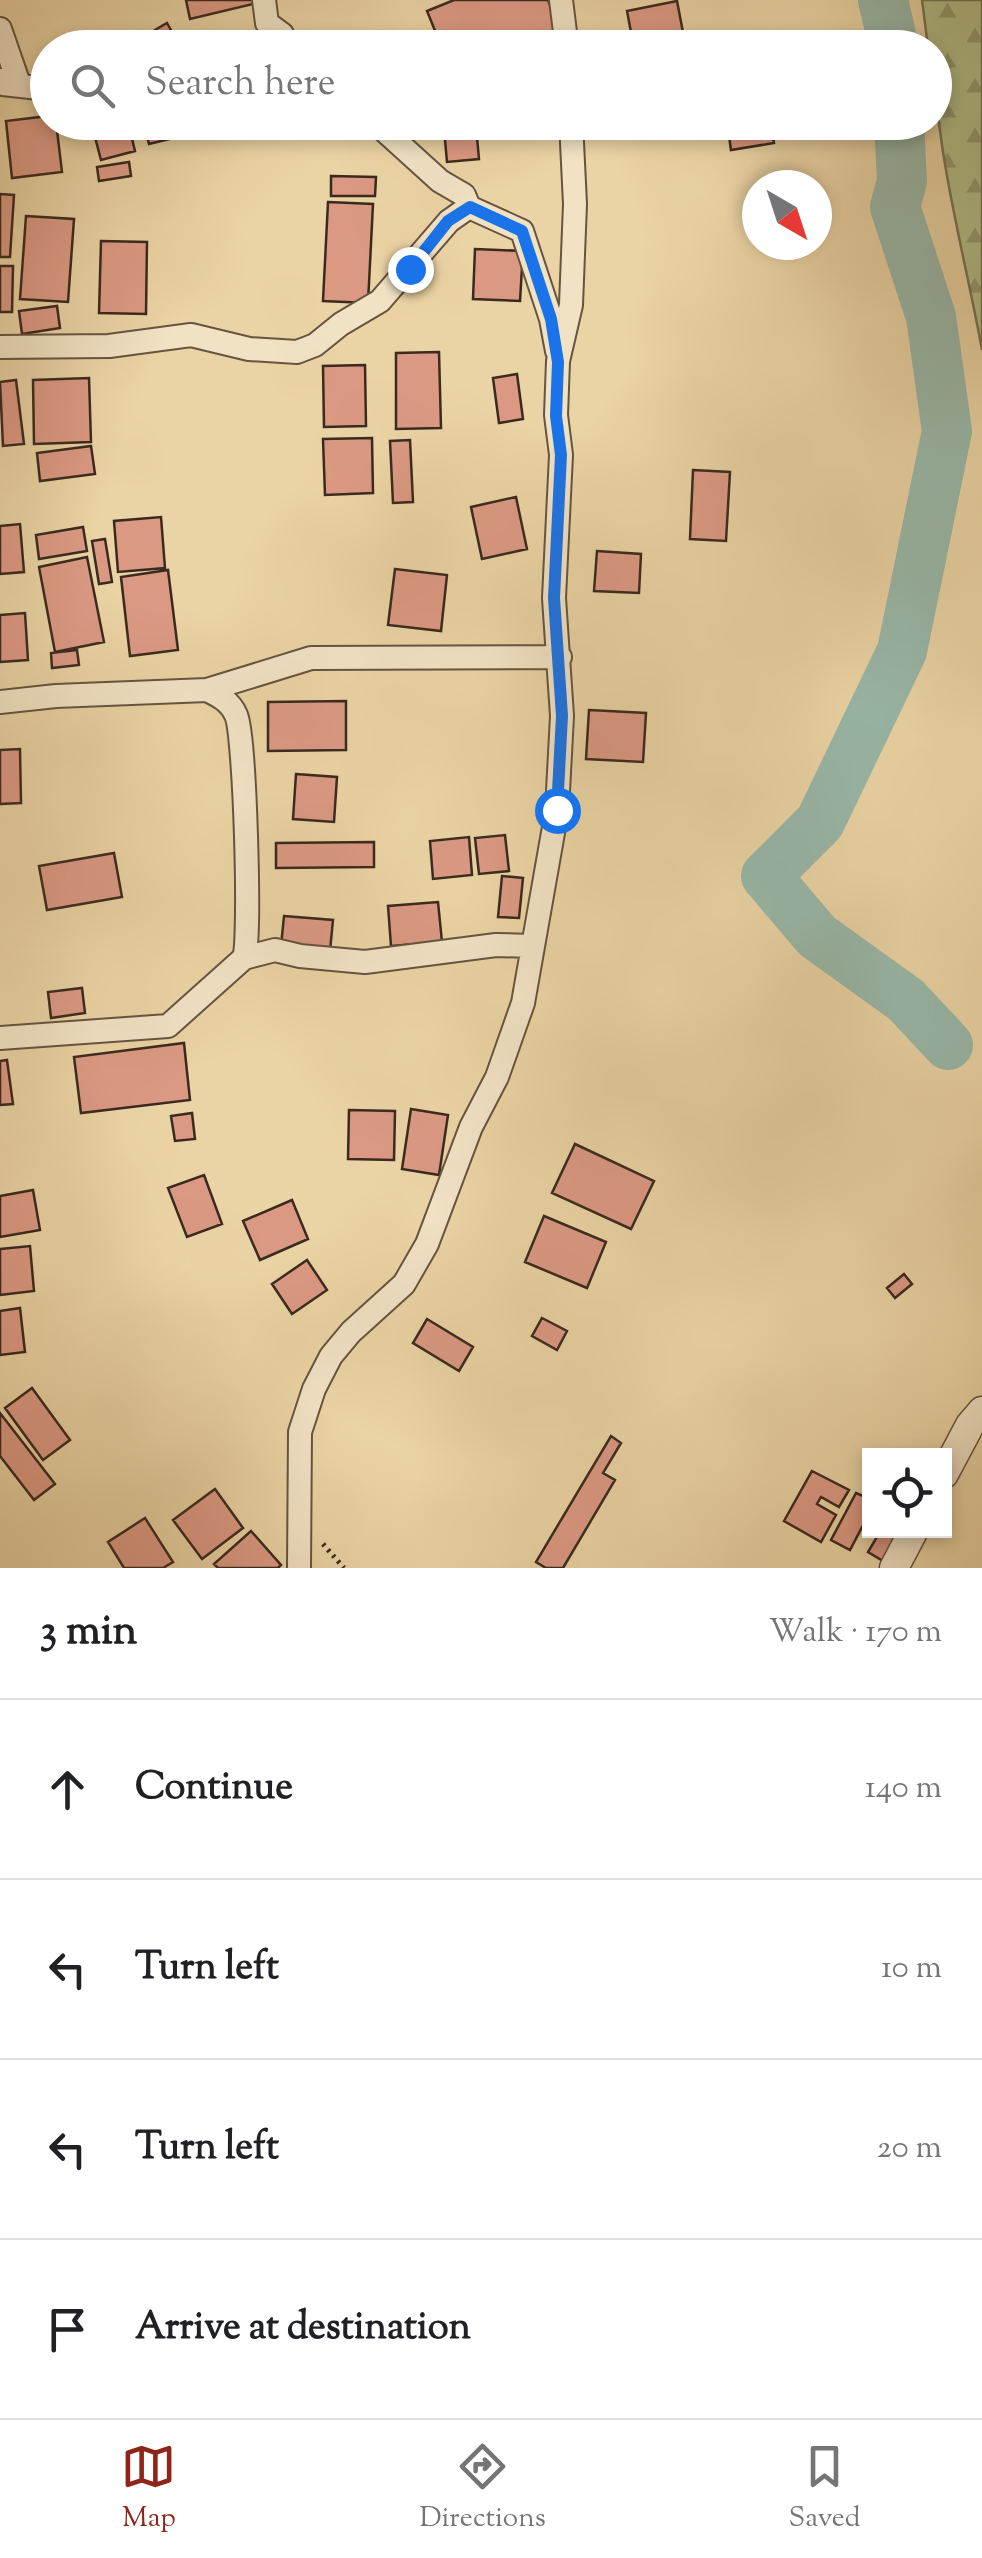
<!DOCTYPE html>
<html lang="en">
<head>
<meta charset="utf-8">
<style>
	:root { --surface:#fff; --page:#f6f6f6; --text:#202124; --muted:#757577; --line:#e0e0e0; --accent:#8f2418 }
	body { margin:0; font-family:"Sorts Mill Goudy",serif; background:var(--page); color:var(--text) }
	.controls { position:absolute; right:30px; bottom:30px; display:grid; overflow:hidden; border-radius:0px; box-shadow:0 5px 15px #0003 }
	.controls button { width:90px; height:90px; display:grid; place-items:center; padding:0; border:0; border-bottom:2px solid var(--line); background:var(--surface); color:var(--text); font:50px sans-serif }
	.compass { position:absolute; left:742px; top:170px; width:90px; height:90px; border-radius:50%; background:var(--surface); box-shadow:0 5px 15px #0003; rotate:141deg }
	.stop { position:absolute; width:30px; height:30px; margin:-22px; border:8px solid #1a73e8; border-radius:50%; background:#fff }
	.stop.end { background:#1a73e8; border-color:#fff; box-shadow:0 2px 10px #0008 }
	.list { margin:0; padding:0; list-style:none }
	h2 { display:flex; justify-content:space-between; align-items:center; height:130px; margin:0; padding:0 40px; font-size:42px }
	h2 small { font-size:32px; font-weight:400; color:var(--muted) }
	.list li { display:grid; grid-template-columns:65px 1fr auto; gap:30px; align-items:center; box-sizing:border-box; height:180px; padding:0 40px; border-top:2px solid var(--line) }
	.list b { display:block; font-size:38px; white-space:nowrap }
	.list em { font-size:32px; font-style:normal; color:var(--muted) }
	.icon { flex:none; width:55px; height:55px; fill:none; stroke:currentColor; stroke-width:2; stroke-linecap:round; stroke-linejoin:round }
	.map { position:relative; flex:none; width:982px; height:1568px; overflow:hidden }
	.search { position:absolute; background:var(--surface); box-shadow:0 5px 15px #0003; left:30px; right:30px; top:30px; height:110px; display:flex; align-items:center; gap:25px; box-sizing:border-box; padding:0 35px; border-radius:55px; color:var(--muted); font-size:38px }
	.sheet { height:850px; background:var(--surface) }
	nav { display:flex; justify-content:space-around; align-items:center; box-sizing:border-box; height:140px; border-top:2px solid var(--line); background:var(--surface); font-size:28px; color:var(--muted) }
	nav a { display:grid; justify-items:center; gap:5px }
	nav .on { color:var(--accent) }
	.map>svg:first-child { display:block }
</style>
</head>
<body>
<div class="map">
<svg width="982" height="1568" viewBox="0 0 982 1568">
	<defs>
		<pattern id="forest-firs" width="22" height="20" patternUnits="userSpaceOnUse" patternTransform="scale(2.5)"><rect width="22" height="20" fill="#b1be8a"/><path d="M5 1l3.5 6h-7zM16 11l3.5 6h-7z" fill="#919b70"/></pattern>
	</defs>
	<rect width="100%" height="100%" fill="#ead3a4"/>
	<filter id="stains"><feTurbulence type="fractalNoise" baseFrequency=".002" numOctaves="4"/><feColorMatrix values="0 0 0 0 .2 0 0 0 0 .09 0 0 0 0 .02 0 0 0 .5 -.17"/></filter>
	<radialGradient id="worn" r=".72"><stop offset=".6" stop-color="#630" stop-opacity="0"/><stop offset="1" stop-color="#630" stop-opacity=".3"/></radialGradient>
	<path fill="url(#forest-firs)" stroke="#767454" stroke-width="2.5" d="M922,0H982V350C964,251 934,147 934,48L928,47Z"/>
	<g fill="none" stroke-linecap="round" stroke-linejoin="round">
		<path stroke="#98b7a8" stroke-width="50" d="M883,0L894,48
			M899,122L902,181L895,207L931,317L947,431L902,651L820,822L766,876L817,936L906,1000L948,1045"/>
	</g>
	<path fill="#db9983" stroke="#3a2a1f" stroke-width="2.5" d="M186,0H260L261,2L190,19Z
		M454,0H548L559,29L514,48H442L427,11Z
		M677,1L686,48H634L627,11Z
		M167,23L177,41L165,48L155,30Z
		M48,116V122H56L62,172L12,178L6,121Z
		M91,122H128L135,151L101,160Z
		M143,122H200L202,131L149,144Z
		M653,122H709L710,128L654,135Z
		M727,122H770L774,143L731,150Z
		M476,126L479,159L447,162L444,129Z
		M129,162L131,176L99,181L97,167Z
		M331,176L376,177L375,196H331Z
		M0,194L14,195L10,257H0Z
		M328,202L373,204L368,303L323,301Z
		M26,216L74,219L68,302L20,299Z
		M101,241L147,242L146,314L99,313Z
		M475,249L523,251L520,301L473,299Z
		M0,266H13L12,312H0Z
		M57,306L60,328L22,334L19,311Z
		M439,352L441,428L396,429V353Z
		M365,365L366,426L324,427L323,366Z
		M517,374L523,419L499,423L493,378Z
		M89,378L91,442L34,444L33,380Z
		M16,380L24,444L3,446L0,382Z
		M372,438L373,493L325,495L323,439Z
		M410,440L413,502L393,503L390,441Z
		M91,446L95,474L40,481L37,453Z
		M693,470L730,472L726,541L690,539Z
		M516,497L527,549L482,559L471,507Z
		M161,517L165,568L118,572L114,521Z
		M20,524L24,572L0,574V526Z
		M83,527L87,551L39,559L36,535Z
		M105,539L112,582L99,584L92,541Z
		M597,551L641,554L639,593L594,591Z
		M87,557L104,642L55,652L39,567Z
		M395,569L447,575L441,631L388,625Z
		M168,570L178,650L130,656L121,577Z
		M25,613L28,660L0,662V615Z
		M77,650L79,665L52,668L51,653Z
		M346,701V750L268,751V702Z
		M589,710L646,713L643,762L586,759Z
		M20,749L21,803L0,804V750Z
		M296,774L337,777L334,822L293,819Z
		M505,835L509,871L479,874L475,838Z
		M469,837L472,875L433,879L430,841Z
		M374,842V867L276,868V843Z
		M114,853L122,897L47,910L39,866Z
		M502,876L523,878L519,918L498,917Z
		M438,902L442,942L391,946L388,906Z
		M284,916L333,920L330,951L281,946Z
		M82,988L85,1013L51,1018L48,992Z
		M184,1043L190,1100L81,1113L74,1057Z
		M7,1060L13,1104L0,1105V1061Z
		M411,1109L448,1115L439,1175L402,1169Z
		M349,1110L395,1111L394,1160L348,1159Z
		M192,1113L195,1139L175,1141L171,1116Z
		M575,1144L654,1181L631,1229L552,1193Z
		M204,1175L222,1224L187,1237L168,1188Z
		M33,1190L40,1230L0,1237V1196Z
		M292,1200L308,1239L260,1260L243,1221Z
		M544,1216L606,1242L587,1288L525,1262Z
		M30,1246L34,1291L0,1295V1249Z
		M307,1260L327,1290L292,1314L272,1284Z
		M904,1274L912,1284L895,1298L887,1288Z
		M20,1308L25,1352L0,1355V1311Z
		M542,1318L567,1331L557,1350L532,1336Z
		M427,1319L473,1347L459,1371L413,1343Z
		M32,1388L70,1440L43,1460L5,1408Z
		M0,1413L55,1484L34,1500L0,1456Z
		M611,1436L621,1443L603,1473L615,1480L563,1568H546L536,1562Z
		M812,1471L849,1490L839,1507L821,1497L817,1504L836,1515L821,1542L784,1521Z
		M215,1489L243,1528L202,1559L173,1520Z
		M856,1493L870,1499V1512L850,1550L831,1540Z
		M145,1518L173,1562L163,1568H124L108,1542Z
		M881,1530L896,1536L883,1561L868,1552Z
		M251,1531L281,1565L278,1568H218L214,1564Z"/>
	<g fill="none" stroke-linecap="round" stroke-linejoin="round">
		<defs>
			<path id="minor" d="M264,0L267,23L282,34L285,48
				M561,0L567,48
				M0,29L18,81L0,80
				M3,84L48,89
				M375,122L440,181L464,195L469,207L522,231L551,319L557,351
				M0,347L109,346L191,335L249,349L297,352L315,345L341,324L380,301L449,221L469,207
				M207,690L311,658L560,657
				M0,702L56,696L207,690C219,696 230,701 236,715C245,734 251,938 244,958
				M0,1038L168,1026L244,958L275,950L300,956L365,962L496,945L533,946
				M299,1568L300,1432L314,1389L331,1356L351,1332L404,1284L427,1244L471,1127L497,1077L523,1003L557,810L562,716L554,598L561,455L556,415L558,361L571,305L575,204L571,122"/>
			<path id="tertiary" d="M944,1474L970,1425L982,1411
				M894,1568L914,1530"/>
		</defs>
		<use href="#minor" stroke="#665440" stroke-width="26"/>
		<use href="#tertiary" stroke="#665440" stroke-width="31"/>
		<path stroke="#3a2a1f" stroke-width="5" stroke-dasharray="2.5 5" stroke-linecap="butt" d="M323,1544L344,1568"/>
		<use href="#minor" stroke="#f1e2c4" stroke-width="22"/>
		<use href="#tertiary" stroke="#f1e2c4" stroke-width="28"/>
	</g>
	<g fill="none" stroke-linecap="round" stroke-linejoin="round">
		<path stroke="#1a73e8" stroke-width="12" d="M410,269L448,221L470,207L522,231L551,319L558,362L556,416L561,455L554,598L562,716L557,810"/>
	</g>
	<rect width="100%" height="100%" filter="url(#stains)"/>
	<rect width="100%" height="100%" fill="url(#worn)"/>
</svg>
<div class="controls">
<button><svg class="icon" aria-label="locate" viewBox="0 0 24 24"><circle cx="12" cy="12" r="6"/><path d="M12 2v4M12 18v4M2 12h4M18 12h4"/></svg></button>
</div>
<svg class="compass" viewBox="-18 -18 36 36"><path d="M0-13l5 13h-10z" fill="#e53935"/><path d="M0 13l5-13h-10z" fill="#757577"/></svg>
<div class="stop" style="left:557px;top:810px"></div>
<div class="stop end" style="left:410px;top:269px"></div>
<div class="search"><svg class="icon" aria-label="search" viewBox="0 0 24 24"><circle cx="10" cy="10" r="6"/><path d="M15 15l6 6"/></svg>Search here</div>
</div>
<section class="sheet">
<h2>3 min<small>Walk · 170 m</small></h2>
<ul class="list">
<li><svg class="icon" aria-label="ahead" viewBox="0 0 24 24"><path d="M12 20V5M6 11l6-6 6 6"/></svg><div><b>Continue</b></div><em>140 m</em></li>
<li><svg class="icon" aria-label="left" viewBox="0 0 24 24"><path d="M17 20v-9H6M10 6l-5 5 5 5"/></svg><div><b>Turn left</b></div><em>10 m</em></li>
<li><svg class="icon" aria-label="left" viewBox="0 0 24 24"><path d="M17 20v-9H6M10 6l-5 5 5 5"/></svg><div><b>Turn left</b></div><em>20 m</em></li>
<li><svg class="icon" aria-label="arrive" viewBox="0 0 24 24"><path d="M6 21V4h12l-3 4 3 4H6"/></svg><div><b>Arrive at destination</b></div></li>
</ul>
</section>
<nav>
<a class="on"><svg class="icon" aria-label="map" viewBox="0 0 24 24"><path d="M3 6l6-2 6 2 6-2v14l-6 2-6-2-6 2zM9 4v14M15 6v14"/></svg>Map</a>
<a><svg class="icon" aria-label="directions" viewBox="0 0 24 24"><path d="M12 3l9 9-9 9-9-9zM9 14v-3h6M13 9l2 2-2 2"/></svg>Directions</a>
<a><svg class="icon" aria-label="saved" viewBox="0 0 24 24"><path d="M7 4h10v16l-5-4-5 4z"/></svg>Saved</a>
</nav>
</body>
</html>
